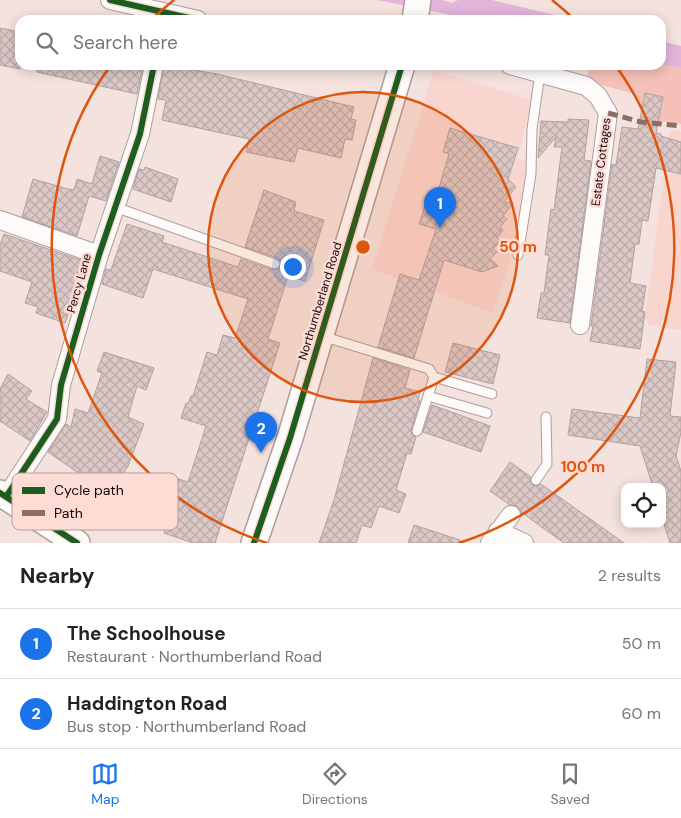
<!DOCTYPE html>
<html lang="en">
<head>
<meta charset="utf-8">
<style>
	:root { --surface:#fff; --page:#f6f6f6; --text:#222; --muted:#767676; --line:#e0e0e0; --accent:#1a73e8 }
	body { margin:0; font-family:"DM Sans",sans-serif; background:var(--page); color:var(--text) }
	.controls { position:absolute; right:15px; bottom:15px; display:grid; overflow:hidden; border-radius:10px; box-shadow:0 2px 12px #0003 }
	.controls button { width:45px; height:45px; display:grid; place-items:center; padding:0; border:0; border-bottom:1px solid var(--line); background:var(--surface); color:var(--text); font:25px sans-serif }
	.you { position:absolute; left:292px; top:266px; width:18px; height:18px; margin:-12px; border:4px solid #fff; border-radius:50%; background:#1a73e8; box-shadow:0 0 0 8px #1a73e833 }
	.badge { display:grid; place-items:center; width:32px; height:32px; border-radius:50%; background:var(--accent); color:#fff; font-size:16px; font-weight:700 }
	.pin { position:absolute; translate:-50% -41px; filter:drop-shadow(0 1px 2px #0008) }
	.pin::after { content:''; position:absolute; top:26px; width:18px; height:15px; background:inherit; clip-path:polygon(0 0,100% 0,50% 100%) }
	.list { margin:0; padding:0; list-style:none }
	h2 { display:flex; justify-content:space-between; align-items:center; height:65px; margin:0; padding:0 20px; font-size:21px }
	h2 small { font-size:16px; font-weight:400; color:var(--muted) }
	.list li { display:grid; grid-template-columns:32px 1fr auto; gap:15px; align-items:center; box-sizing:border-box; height:70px; padding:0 20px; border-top:1px solid var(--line) }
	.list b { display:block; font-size:19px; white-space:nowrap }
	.list p { margin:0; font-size:16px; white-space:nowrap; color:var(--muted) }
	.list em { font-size:16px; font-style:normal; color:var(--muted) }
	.icon { flex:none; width:28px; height:28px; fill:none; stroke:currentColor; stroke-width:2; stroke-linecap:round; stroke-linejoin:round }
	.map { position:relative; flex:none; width:681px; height:543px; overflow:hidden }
	.search { position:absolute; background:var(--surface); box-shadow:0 2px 12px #0003; left:15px; right:15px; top:15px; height:55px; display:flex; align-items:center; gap:12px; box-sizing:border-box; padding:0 18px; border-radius:15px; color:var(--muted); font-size:19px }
	.sheet { height:205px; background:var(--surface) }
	nav { display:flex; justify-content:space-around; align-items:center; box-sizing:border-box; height:70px; border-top:1px solid var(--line); background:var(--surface); font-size:14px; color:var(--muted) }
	nav a { display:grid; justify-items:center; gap:2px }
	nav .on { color:var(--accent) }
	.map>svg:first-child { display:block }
</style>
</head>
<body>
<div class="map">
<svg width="681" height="543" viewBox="0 0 681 543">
	<defs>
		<pattern id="building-cross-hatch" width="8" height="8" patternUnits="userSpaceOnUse" patternTransform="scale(1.25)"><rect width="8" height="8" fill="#dbc8c6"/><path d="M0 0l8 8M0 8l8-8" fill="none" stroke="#bbaaa9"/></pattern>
	</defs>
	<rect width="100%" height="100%" fill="#f4e2df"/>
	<path fill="#f8d5cf" d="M434,70L531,100L518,159L529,160L521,227L493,313L372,269Z
		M670,130L681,132V330L649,325L645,317Z"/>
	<path fill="#f4c0b8" d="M661,64L681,68V124L658,121L663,97L645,93L642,106L635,94L587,81L589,65Z"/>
	<path fill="#e3b5db" d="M377,0H442L452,3L458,0H492L575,20H454L451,15Z
		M661,41L681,46V68L661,64Z"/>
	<path fill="url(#building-cross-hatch)" stroke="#b1a19e" d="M0,28L20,32V69L0,65Z
		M38,65H143L137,94L37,72Z
		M164,65L217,74L354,107L351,119L356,120L352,140L345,139L341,158L298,148L294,162L246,152L249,139L162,120L166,100L158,99Z
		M645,93L663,97L656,133L661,134V136L681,142V174L656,168L648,221L642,220L639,244H635L630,283L646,286L642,311L645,312L640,349L590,341L593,326H591L612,164L616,165L622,127L638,129Z
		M568,119L589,120L584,160L591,161L570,323L537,318L541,293H544L549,255H545L551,209L554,210L562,147H554L556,137L538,158L541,121L568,122Z
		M450,128L518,148L508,179L516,187L504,202L513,203L503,216L507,219L500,227L503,230L497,238L500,241L493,249L497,252L490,259L498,266L482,272L444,260L414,358L378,347L400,274L419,280L436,229L419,224L426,203L434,205L449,154L443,152Z
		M100,156L119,162L106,201L89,196L77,236L22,217L33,179L68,189L74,190L77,179L92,184Z
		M145,167L178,179L171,202L133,189L139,169L144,170Z
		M264,190L296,202L294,211L324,220L305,281L288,276L268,339L280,343L215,543H193L164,533L174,503L165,500L173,477L188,482L206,426L181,418L186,403L188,404L191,396H193L207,352L217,355L223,335L235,338L248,299L153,269L143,298L102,284L106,269L111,270L127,224L164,236L162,242L238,267L241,259L273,270L279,269L281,263L278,258L245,247Z
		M4,234L86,262L65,323L36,313L38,307L25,303L32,282L0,271V245Z
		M453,343L500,355L493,384L445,372Z
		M104,352L154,368L146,390L137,386L128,417L144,424L128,466L110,495L48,452L66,424L71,427L75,409L88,413L102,373L97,371Z
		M373,358L410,370L405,388L420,392L418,400L420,401L411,430L412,435L416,437L411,454L407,453L396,490L406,494L399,513L379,506L371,528L362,525L356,543H319L334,500Z
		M647,359L676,362L670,416L681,417V432L676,456L681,471V543H670L662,518V487H653L640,446L568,435L572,409L640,418Z
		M8,374L32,391L26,399L47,412L30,441L0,421V389Z
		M432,405L490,426L481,452L423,432Z
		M510,462L531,477L530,480L532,485L536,486L541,484L624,543H564L521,512L517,506L510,505L490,491Z
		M414,525L460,540L459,543H408Z"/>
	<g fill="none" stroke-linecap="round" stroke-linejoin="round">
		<defs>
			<path id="lane" d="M115,207L275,264
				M518,255L531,174L532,129L540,73
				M322,336L429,369L434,377L417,431
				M434,377L492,394
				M428,396L487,413
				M536,480L547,464L546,417"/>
			<path id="street" d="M110,0L198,20
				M510,65L586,86L598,96L608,113L580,325
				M0,220L99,255
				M6,497L57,419L61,385L99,255L140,134L154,65
				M498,531L524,543
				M490,543L511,515"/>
			<path id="secondary" d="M415,20L418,0
				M0,493L77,543
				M254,543L290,438L402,65"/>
		</defs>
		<use href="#lane" stroke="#af9d9b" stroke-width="11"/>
		<use href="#street" stroke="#af9d9b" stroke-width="20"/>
		<use href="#secondary" stroke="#af9d9b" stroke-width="28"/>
		<use href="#lane" stroke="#fdfbfa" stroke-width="9"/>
		<use href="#street" stroke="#fdfbfa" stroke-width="18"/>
		<use href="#secondary" stroke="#fdfbfa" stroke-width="25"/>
		<path stroke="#8d6e63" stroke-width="5" stroke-dasharray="10 5" stroke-linecap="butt" d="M608,113L641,122L681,126"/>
		<defs>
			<path id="cycleway" d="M110,0L198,20
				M0,493L77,543
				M6,497L57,419L61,385L99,255L140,134L154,65
				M254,543L290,438L402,65"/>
		</defs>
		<use href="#cycleway" stroke="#fddcd6" stroke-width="9"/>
		<use href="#cycleway" stroke="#1b5e20" stroke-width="6"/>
	</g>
	<circle cx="363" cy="247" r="155" fill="#de550c" fill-opacity=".12"/>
	<g fill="none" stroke="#de550c" stroke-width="2.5">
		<circle cx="363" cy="247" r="155"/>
		<path d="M267 543A311 311 0 0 1 110 66M151 20A311 311 0 0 1 174 0M552 0A311 311 0 0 1 575 20M616 66A311 311 0 0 1 459 543"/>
	</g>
	<g text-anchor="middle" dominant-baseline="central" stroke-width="5" stroke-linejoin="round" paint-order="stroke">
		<g font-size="12" fill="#180706" stroke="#fddcd6">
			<text transform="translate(601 162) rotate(-83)">Estate Cottages</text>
			<text transform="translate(79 283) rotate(-74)">Percy Lane</text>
			<text transform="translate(320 301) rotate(-73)">Northumberland Road</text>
		</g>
	</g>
	<rect x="12" y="473" width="166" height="57" rx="8" fill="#fddcd6" stroke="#b89c98" stroke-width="1"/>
	<rect x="22" y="487" width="23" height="7" fill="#1b5e20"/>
	<rect x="22" y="510" width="23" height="6" fill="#8d6e63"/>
	<g font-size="14" fill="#180706">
		<text x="54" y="495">Cycle path</text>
		<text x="54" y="518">Path</text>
	</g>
	<circle cx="363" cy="247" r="8" fill="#de550c" stroke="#fddcd6" stroke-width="2.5"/>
	<g font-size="15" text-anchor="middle" font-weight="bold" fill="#de550c" stroke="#fddcd6" stroke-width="5" stroke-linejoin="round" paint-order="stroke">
		<text x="518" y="252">50 m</text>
		<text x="583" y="472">100 m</text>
	</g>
</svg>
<div class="controls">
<button><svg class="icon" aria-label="locate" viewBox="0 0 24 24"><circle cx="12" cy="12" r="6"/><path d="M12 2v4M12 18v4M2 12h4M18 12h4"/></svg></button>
</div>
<div class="you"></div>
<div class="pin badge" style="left:440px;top:228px">1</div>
<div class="pin badge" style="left:261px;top:453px">2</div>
<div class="search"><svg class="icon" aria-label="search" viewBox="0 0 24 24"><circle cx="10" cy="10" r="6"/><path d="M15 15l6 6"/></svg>Search here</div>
</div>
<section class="sheet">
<h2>Nearby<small>2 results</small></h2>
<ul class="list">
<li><span class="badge">1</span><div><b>The Schoolhouse</b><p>Restaurant · Northumberland Road</p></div><em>50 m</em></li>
<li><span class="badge">2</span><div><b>Haddington Road</b><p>Bus stop · Northumberland Road</p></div><em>60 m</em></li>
</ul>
</section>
<nav>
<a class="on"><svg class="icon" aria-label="map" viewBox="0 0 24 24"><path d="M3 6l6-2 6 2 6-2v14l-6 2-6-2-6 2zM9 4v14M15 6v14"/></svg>Map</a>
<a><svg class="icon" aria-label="directions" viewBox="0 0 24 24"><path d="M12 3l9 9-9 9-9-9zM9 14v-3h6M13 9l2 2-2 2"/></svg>Directions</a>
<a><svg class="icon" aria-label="saved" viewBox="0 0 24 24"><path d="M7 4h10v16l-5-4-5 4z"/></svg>Saved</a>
</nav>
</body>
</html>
